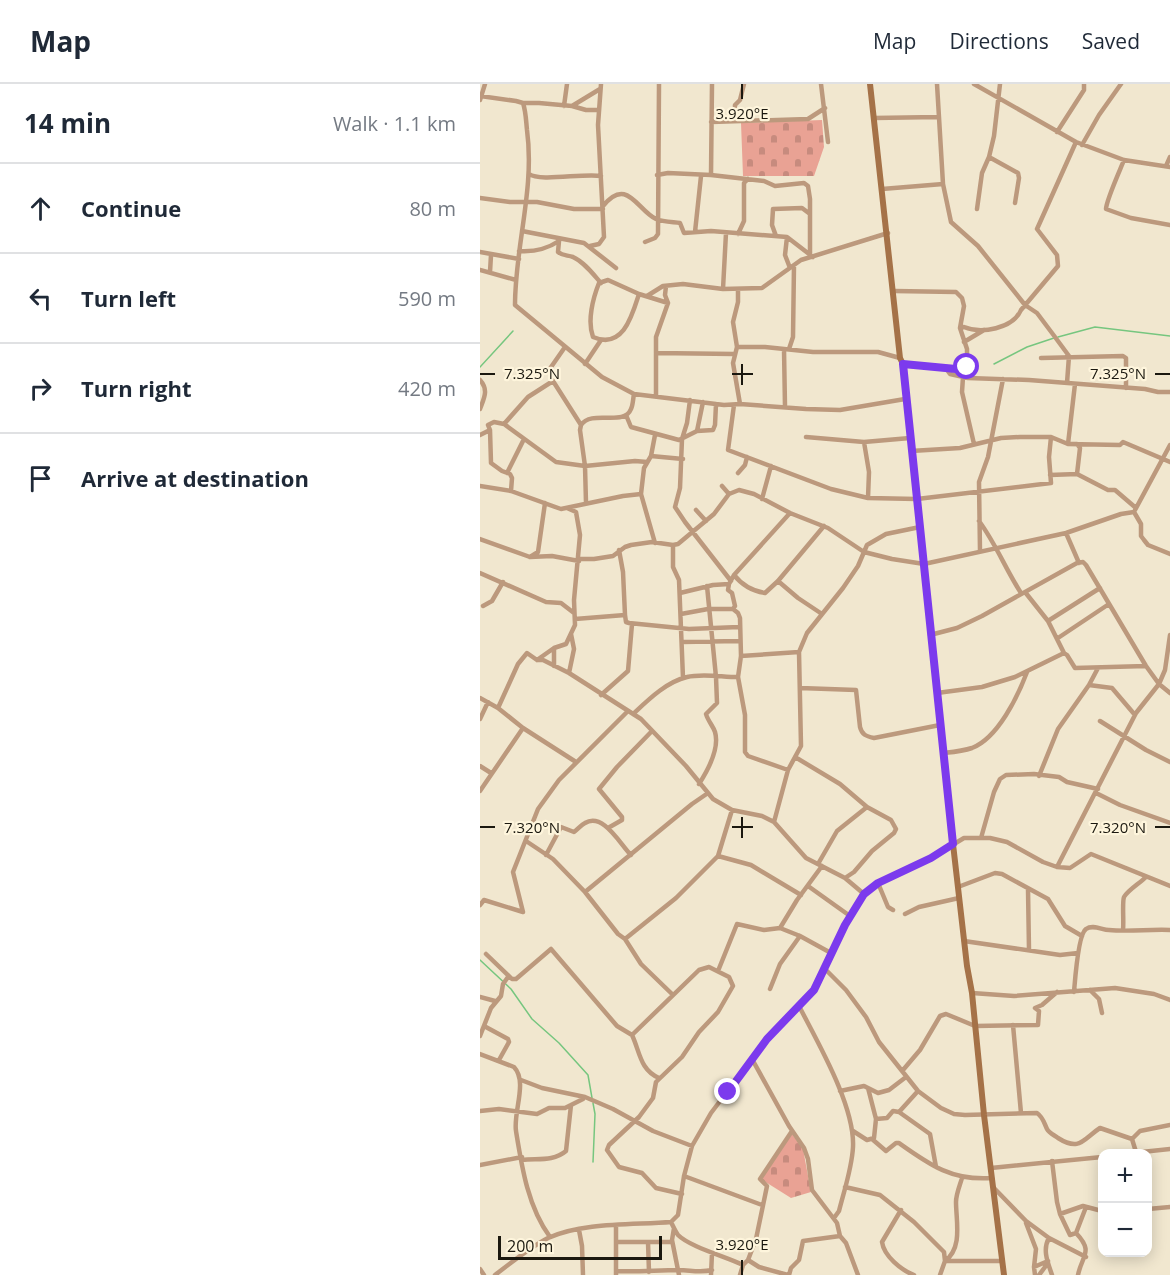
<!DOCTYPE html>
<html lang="en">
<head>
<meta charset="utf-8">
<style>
	:root { --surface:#fff; --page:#f6f6f7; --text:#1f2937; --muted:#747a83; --line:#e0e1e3 }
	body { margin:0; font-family:"Open Sans",sans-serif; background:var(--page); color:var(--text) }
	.controls { position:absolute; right:18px; bottom:18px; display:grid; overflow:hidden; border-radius:12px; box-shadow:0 3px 15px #0003 }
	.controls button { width:54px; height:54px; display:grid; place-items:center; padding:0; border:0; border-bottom:2px solid var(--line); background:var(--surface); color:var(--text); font:30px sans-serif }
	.scale { position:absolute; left:18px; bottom:15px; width:164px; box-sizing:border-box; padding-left:6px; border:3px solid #1b180f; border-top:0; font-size:16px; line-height:21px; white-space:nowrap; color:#1b180f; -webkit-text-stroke:4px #fef5dc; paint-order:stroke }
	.stop { position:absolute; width:18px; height:18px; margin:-14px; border:4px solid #7c3aed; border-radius:50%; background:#fff }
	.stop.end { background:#7c3aed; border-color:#fff; box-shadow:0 2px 6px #0008 }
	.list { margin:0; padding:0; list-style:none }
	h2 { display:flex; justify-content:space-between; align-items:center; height:78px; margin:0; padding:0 24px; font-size:26px }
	h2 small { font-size:20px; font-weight:400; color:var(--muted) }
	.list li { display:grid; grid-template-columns:39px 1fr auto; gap:18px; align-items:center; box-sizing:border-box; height:90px; padding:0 24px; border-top:2px solid var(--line) }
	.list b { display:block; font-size:22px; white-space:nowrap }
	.list em { font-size:20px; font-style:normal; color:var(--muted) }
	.icon { flex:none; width:33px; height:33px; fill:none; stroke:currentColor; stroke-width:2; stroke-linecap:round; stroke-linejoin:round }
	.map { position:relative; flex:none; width:690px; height:1191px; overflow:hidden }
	header { display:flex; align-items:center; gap:36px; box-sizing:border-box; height:84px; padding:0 30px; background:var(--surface); border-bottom:2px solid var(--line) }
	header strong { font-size:28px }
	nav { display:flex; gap:33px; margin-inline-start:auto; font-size:21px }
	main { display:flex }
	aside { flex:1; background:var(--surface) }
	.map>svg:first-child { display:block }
</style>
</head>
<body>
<header>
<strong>Map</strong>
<nav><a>Map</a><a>Directions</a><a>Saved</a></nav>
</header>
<main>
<aside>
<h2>14 min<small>Walk · 1.1 km</small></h2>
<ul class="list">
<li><svg class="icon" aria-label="ahead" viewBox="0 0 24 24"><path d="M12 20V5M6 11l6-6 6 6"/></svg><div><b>Continue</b></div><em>80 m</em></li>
<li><svg class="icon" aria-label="left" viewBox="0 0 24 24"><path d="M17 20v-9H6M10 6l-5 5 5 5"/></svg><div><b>Turn left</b></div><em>590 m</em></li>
<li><svg class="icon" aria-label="right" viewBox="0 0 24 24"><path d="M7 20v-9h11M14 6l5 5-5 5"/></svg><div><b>Turn right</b></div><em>420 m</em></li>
<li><svg class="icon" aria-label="arrive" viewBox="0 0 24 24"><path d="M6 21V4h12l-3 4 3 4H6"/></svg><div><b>Arrive at destination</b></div></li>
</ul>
</aside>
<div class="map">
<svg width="690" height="1191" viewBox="0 0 690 1191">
	<defs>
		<pattern id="cemetery-stones" width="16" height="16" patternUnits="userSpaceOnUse" patternTransform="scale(1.5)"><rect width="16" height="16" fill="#e9a294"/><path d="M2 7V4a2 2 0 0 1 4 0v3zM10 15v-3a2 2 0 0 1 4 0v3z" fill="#c78b7e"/></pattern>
	</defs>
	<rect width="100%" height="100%" fill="#f1e7cf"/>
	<path fill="url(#cemetery-stones)" d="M342,36L344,63L334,92H263L261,39Z
		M312,1050L323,1065L331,1108L311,1114L281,1095Z"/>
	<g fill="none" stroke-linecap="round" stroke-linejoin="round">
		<path stroke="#76c67f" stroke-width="1.5" d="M578,253L615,243L690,252
			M514,280L547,263L574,254
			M0,283L33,247
			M0,876L31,905L52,935L79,959L108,991L112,1014
			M113,1078L115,1030L113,1019"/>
		<path stroke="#bc997d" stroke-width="4.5" d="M341,0L348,58
			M457,0L463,100L471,138L498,162L545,221L557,229L575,253L589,272L587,299
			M494,0L596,58L644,76L690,83
			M0,12L36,17L43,19H59L92,22L106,26H119
			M0,16L5,0
			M43,19C46,28 46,37 47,46C55,105 35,162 35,221L122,293L154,310L244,321L260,320L326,325L360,326L425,315
			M84,22L87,0
			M92,22L120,5
			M394,34L458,33
			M254,37L255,21L260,16L264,0
			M231,38L328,35L345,24
			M577,48L604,6V0
			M602,61L619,31L641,0
			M509,73L538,89L539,94L535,119
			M644,76C640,86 626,117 626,125L651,134L690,141
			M686,82L690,73
			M49,90C60,98 103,89 121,92
			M177,91L188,89L231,91L284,97L295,102L324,99L328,102L330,115V130
			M231,91L232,0
			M402,105L463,100
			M0,114L30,118H57L94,125H123
			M123,122C147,92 157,126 176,135C183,138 193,138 200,139L204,149L231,147L307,153L333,173
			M497,125L502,89L509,73L514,52L520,0
			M42,147L104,159L136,184
			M215,148L221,92
			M258,150L264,137V99L268,95
			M296,152L292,141L293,125L322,124L330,130V171
			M307,153L305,171L310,184
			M79,157L78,168C83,172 87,171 93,173C104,178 113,190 121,199
			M165,158L175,154L178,150L179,0
			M110,162L119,160L124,153L118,41L121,0
			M39,167C53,168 67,165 79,157
			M0,168L39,175
			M0,186L36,196
			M10,188L11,171
			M243,205L246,149
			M258,205V218L253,238L257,263L253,279L260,320
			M414,207L476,208L482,214L484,222L480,244L487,265V283L484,286L476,285L423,280
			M159,210C152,232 143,266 113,253C107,237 113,214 119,199L128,196L159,210L188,219
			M167,212L183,202L203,200L243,205L282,204L321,176L408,149
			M480,244L484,243C501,250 533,245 541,226L578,182L577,171L557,145L596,58
			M484,258L504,246
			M85,263L69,286L73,297L101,341L100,346L105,382L106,419
			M257,263H285L333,268H398L420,274
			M304,265L305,323
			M309,265L313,253L314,181
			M176,269L254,270
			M561,274L643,272L646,274V304
			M105,280L121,256
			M465,283L470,290L488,294L549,296L665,305L678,308H690
			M483,293L482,308L494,360
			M0,296C9,306 4,314 0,325
			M595,300L588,360H597L600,364L597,390
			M176,312V253L188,219L185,211L186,202
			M210,316L207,339L202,355L200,404L195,423L205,438L251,497
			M254,321L248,366L351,405L388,414L437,415L571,399L569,373L571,353
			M146,331L151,343L199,356L217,347L233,346L235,341L236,320
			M24,340L48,313L73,297
			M101,341C112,325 144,343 151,325C153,321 153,315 154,310
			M10,346L11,379L22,387L30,390L32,394L31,407
			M217,347L223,318
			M0,351L10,346L8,341L14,338L24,340L76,378L105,382L155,377L167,378
			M175,351L171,372L164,384L161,410L175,459
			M326,353L384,358L430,354
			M384,358L389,388L388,414
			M431,367L480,364L521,354L540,353H571L588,360L640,361L643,358L690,378
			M171,372L203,375
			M27,389L44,355
			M258,389L265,381L267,373
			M570,391L597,390L628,406H635L656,424
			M0,402L31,407L81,425L143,412L161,410
			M242,402L249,410
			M282,415L291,382
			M216,426L226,437
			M655,426L690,361
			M654,428L661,440V452L664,456L668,461L690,470
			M499,437C516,460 526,486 541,509
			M586,449L599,479
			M0,455L50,473L72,472L99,477
			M193,461V483L199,496L203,594
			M139,466L143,488L145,531
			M500,467L499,398L508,373L523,295
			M50,473L58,468L65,419
			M99,475H114L133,472L145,463L151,461L172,458L193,461L198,460L234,430L249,410L259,406L274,410L310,429L348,444L384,468L412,475L444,480L586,449L641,430L654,428
			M0,489L66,518L81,519L94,529
			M254,491C262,501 272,507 285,509L298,497L344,442
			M298,497L318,514L342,530
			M545,508L568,537L584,569L587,571L595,584L666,582
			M200,509L233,501L249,500
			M3,522L12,517L23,498
			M201,530L228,525H253
			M95,535L145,531L146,538L149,539L209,545L259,543
			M568,537L620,504
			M450,551L477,544L502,532L597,479L603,478L606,481L666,582L679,600L690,609
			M578,554L629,520
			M202,558L259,557
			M74,564V582
			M261,572L319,568
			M57,576L74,564L86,560L95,541L94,516L100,451L96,428L87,424
			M89,589L94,565L91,550
			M609,601L632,604L655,631
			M320,604L376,606L380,643C382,651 386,652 394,654L460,641
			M457,609L502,603L535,593L584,569
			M121,611L148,587L152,540
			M0,614L18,624L43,644L96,678
			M18,624L38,580L47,569L57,576H63L89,589L161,635L206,682L233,715L252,726L282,732L294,738L326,774L365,794L384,810
			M153,630C168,616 186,598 207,593C222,589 242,593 258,593
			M0,635L8,618
			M620,637L666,666L690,678
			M464,669C473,668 483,667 492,664C518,654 538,612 547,588
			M315,673L360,700L387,723L411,736L416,745L414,749L392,767L374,788L365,794
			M0,682L11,689
			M308,686L268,672L265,668V631L258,593L261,572L260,534L258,529L253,525L255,522L252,509L248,506L249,500L254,491L310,429
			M559,692L578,645L609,601L618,584
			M219,700C228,686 240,665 235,648C233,642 228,637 226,630L237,619L236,593L227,502
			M0,707L43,644
			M616,709L640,721L690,739
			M294,738L308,686L321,662L319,568L327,549L363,504L378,482L387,461L406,450L440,443
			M128,744L142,736V733L119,705L137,683L172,647
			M501,754L514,708L520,695L526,691L554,690L579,693L587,698L618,705
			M46,757L73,775L105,808L138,850L145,855L161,880L192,910
			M66,771L81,743L94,748C98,745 101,741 105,739C123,728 140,760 151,771
			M238,772L271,781L321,811
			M338,780L357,747L387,723
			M577,783L656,629L679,600L685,586L690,551
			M398,799L408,823L413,826
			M328,802L370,832
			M478,803L515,789L522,790L568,815L585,842L602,852
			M548,805L549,866
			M105,808L212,720L228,709
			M0,821L4,816L43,828L33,788L58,725L79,696L147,628
			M425,830L439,823L479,814
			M300,844L317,816L342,782
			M643,846C644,838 642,818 644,813C648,806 660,799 666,793
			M145,855L196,814L238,772L252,726
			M484,857L580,871L598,869
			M6,870L32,895H36L71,865L137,942L152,951
			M344,884L366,906L386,933L399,958L438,1007L461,1024L474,1030L485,1031L557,1029C563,1033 564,1039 567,1045C569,1049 574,1051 578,1054C600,1068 603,1055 620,1044L652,1055L656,1068
			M238,887L257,840L284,846L300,844L320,852L351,869
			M290,905L300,880L320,852
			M610,906L619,915L622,929
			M594,908C595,897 598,850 606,845C613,840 622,846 629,846C649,848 670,845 690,846
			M492,909L534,912L635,904L674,910L690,916
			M0,913L15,917
			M319,922C338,959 375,1022 373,1063C372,1084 364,1107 359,1127L354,1134
			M533,941L541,1029
			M4,942L28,955L29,958L19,976
			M0,952L11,924L21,912L23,900L28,893
			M0,970L34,983C48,998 33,1028 36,1047C42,1084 48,1123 70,1153
			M272,975L309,1042L324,1064L328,1075L332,1106L357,1139L360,1152L366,1159L378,1191
			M423,986L440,966L460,932L466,930L495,942L558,941L559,927L555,924L562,921L577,908
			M179,994C160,986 160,968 152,951L219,886L229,883L249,893L253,902L238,928L219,948L202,973L176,998L173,1014L159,1033L129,1061L127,1066L139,1083L162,1089L176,1104L202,1110
			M41,996L62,1004L105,1013L133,1025L173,1047L212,1062
			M360,1007L384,1002L398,1009L409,1006L426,993
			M0,1027L19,1025L57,1030L69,1024H85L103,1015
			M419,1028L450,1050L456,1083
			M396,1035L407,1034L413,1027L419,1028L438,1007
			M373,1047L387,1056L394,1054L396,1035L388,1004
			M392,1055L406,1067L416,1059H419C450,1081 472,1097 512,1094
			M652,1055L660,1047L690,1041
			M643,1070L690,1065
			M42,1076C57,1074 73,1078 86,1067L91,1021
			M572,1077L577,1118L580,1130L590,1151L596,1149C614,1168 602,1171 598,1191
			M0,1081L42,1073
			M511,1084L622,1073
			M204,1092L282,1121
			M365,1103L400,1111L434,1138L464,1168L465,1177L460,1191
			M513,1103L546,1137L569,1154L606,1173
			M668,1125L690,1123
			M421,1126L402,1158C404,1172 421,1186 434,1191
			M580,1130L603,1122L622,1127
			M191,1138C193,1142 195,1147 198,1151C210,1163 247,1173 263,1181L268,1176L279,1183L308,1191
			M546,1139L556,1165L554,1183L555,1191
			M136,1141V1191
			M194,1144L192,1156L199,1191
			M99,1146L102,1162L103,1191
			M596,1149L606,1123
			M569,1154C562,1166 568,1179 572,1191
			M136,1158H192
			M168,1158L169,1188
			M268,1176L276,1155L287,1102L280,1095L312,1047
			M465,1177C483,1164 476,1137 476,1118C476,1110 480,1101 482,1094
			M465,1177H522
			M554,1183L568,1177
			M0,1185L4,1191
			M136,1187C157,1188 178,1186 199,1186C210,1186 220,1189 232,1186
			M15,1191C32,1178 49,1164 68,1154C102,1138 154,1141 191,1138L198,1131L204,1092L212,1062L231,1029L287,955L334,906L365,841L384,810L398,799L451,774L484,754H510L527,758L563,778L577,783L590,784L611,770L690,802
			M231,1191L232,1169
			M260,1191L263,1181
			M309,1191L311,1184L319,1176L323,1157L360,1152
			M559,1191L568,1179"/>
		<path stroke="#a57248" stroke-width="6" d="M390,0L420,274L423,280L473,760L487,882L492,909L504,1031L524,1191"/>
	</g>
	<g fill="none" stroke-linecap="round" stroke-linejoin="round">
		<path stroke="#7c3aed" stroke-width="8" d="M248,1008L287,955L334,906L365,841L384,810L398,799L451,774L473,760L423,280L476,285L484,286L487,283"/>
	</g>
	<path fill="none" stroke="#1b180f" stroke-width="2" d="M262,0V15M262,280V301M0,290H15M252,290H273M675,290H690M262,733V754M0,743H15M252,743H273M675,743H690M262,1176V1191"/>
	<g font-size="15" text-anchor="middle" fill="#1b180f" stroke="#fef5dc" stroke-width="4.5" stroke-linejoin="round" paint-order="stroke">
		<text x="262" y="35">3.920°E</text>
		<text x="52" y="295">7.325°N</text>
		<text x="638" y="295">7.325°N</text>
		<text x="52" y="749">7.320°N</text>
		<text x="638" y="749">7.320°N</text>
		<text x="262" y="1166">3.920°E</text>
	</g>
</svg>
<div class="controls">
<button>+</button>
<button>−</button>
</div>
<div class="scale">200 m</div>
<div class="stop" style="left:487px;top:283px"></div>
<div class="stop end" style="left:248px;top:1008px"></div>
</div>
</main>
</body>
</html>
